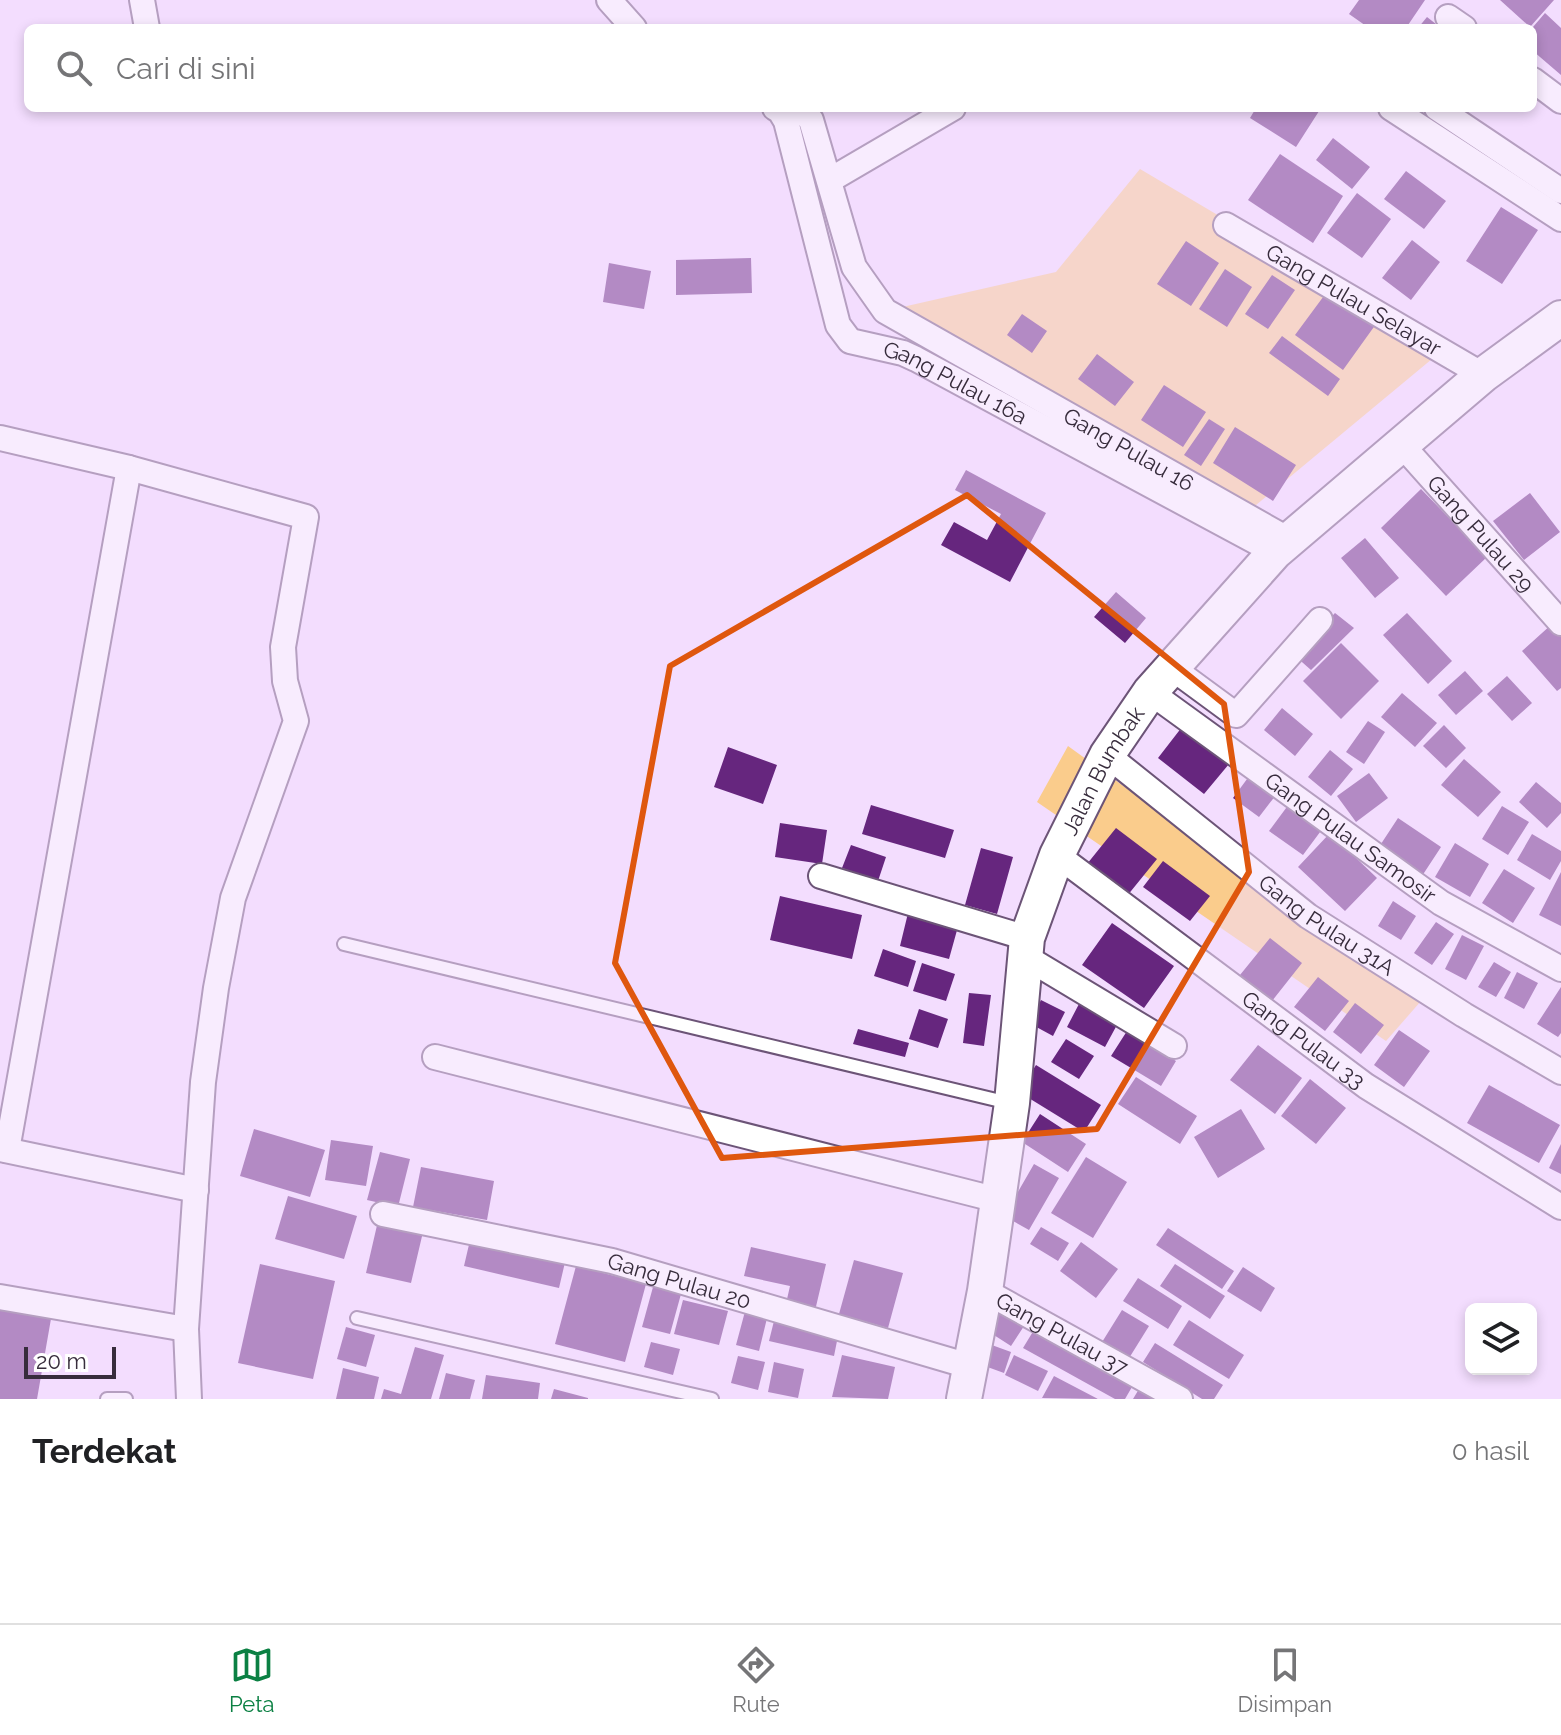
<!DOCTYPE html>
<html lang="id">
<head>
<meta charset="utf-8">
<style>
	:root { --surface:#fff; --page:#f2f2f2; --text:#202124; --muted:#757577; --line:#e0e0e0; --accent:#0b8043 }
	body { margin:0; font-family:Raleway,sans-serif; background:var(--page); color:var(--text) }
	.controls { position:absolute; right:24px; bottom:24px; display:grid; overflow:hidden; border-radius:12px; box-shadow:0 4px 12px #0003 }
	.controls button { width:72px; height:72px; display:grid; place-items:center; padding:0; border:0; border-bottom:2px solid var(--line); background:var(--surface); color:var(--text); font:40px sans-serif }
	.scale { position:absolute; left:24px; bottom:20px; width:92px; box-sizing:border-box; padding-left:8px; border:4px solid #372c3c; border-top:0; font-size:22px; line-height:28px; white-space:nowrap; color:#372c3c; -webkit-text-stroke:6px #fff; paint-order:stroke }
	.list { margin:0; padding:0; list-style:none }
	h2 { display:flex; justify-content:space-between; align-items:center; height:104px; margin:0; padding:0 32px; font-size:34px }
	h2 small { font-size:26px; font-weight:400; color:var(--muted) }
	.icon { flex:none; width:44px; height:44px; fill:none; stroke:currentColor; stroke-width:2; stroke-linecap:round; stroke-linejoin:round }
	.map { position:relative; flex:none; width:1561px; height:1399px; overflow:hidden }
	.search { position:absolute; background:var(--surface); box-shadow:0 4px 12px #0003; left:24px; right:24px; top:24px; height:88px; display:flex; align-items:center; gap:20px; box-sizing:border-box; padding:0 28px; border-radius:12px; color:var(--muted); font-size:30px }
	.sheet { height:224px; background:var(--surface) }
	nav { display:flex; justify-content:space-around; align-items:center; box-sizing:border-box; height:112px; border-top:2px solid var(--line); background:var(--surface); font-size:22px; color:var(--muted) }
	nav a { display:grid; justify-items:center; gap:4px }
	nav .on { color:var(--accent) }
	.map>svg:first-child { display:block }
</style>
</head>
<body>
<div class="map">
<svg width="1561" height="1399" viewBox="0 0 1561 1399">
	<rect width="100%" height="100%" fill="#f3ddfe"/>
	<path fill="#facc8c" d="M1140,169L1444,349L1250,510L885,311L1056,272Z
		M1068,746L1421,1001L1386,1041L1037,802Z"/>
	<path fill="#66267e" d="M1359,0H1425L1406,28H1369L1349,14Z
		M1500,0H1554L1530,27Z
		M1545,13L1561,28V75L1533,51V27Z
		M1427,17L1441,28H1418Z
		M1256,108H1321L1296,147L1250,118Z
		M1333,138L1370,167L1352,189L1316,160Z
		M1280,154L1343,196L1313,243L1248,200Z
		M1406,171L1446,201L1424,229L1384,199Z
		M1357,193L1391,219L1362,258L1327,233Z
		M1501,207L1538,230L1502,284L1466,261Z
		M1412,240L1440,262L1411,300L1382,278Z
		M1186,241L1219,263L1191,306L1157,284Z
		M751,258L752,293L676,295V260Z
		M609,263L651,271L644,309L603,302Z
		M1225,269L1252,287L1227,327L1199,309Z
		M1272,275L1295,290L1268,329L1245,314Z
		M1329,289L1376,324L1343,370L1295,335Z
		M1022,314L1047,331L1032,353L1007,335Z
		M1282,336L1340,379L1328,396L1269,353Z
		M1097,354L1134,382L1115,406L1078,379Z
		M1164,385L1206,412L1183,447L1141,420Z
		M1209,419L1225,429L1201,466L1184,455Z
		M1235,427L1296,465L1273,501L1213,463Z
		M966,470L1046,513L1010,582L941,545L954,522L987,540L1001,514L955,490Z
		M1421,489L1487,557L1446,596L1381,528Z
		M1530,493L1560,532L1524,560L1493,521Z
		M1365,538L1399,578L1375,598L1341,558Z
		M1116,592L1146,618L1125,643L1094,617Z
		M1335,613L1354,628L1311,670L1294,655Z
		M1407,613L1452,661L1428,684L1383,635Z
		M1552,624L1561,635V688L1557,691L1522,651Z
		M1341,643L1379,681L1341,719L1303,681Z
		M1465,671L1483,691L1456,715L1438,695Z
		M1507,676L1532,703L1512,721L1487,694Z
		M1402,693L1437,723L1415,747L1381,717Z
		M1282,708L1313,734L1295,756L1264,730Z
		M1368,721L1385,732L1364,764L1346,752Z
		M1444,725L1466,748L1446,768L1423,746Z
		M1182,727L1229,764L1204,794L1158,758Z
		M728,747L777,765L763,804L714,787Z
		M1330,750L1353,769L1331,796L1308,777Z
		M1464,759L1501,792L1478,817L1441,785Z
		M1253,771L1279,791L1259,817L1233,798Z
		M1369,773L1388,798L1356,822L1337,796Z
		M1536,782L1561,803V813L1547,828L1519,802Z
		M1292,800L1326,824L1303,855L1269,831Z
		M871,805L954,830L945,858L862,834Z
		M1502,806L1529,822L1508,855L1482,839Z
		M1398,818L1441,847L1422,876L1379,847Z
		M780,823L827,830L822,864L775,857Z
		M1116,828L1157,859L1127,896L1087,864Z
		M1330,833L1377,878L1345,911L1298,867Z
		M1532,834L1561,851V861L1550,880L1517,860Z
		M1455,843L1489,864L1470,897L1435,877Z
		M851,845L886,857L878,881L842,868Z
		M981,848L1013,857L997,914L965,905Z
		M1163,861L1210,896L1190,921L1143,887Z
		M1504,869L1535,888L1513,923L1482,903Z
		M1561,872V926L1539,915Z
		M780,896L862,915L852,959L770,940Z
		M1393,901L1416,916L1401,940L1378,926Z
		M909,909L959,923L949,959L900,946Z
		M1436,922L1454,934L1432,965L1414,953Z
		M1112,923L1174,966L1144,1008L1082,965Z
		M1462,935L1484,946L1466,980L1445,969Z
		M1270,938L1302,963L1272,1001L1240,975Z
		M883,949L916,961L908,987L874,976Z
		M1494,962L1511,972L1496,997L1478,987Z
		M922,963L955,974L946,1001L913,991Z
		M1517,972L1538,983L1524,1009L1504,998Z
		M1318,977L1349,1001L1325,1031L1294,1007Z
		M1561,987V1033L1558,1037L1537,1024Z
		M969,993L991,995L984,1046L963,1043Z
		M1041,1000L1065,1012L1053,1036L1029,1023Z
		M1080,1002L1118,1023L1105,1047L1067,1027Z
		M1355,1003L1384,1025L1361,1054L1333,1032Z
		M919,1009L948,1019L938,1048L909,1039Z
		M858,1029L909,1043L905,1057L853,1044Z
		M1399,1030L1430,1051L1404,1087L1374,1065Z
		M1127,1031L1176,1061L1161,1086L1111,1056Z
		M1066,1039L1094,1056L1079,1079L1051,1062Z
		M1258,1045L1302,1078L1275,1114L1230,1080Z
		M1036,1065L1101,1105L1084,1132L1019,1092Z
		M1136,1077L1197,1116L1180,1144L1118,1104Z
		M1310,1079L1346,1108L1316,1144L1281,1116Z
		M1489,1085L1560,1125L1539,1163L1467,1123Z
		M1241,1109L1265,1149L1218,1178L1194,1137Z
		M1040,1114L1086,1144L1068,1172L1022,1142Z
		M254,1129L325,1150L310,1197L240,1176Z
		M331,1140L373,1146L366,1186L325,1180Z
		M1561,1144V1174L1549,1168Z
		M380,1152L410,1159L398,1207L367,1200Z
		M1086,1157L1127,1182L1093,1238L1051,1213Z
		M1034,1164L1059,1178L1029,1230L1004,1216Z
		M421,1167L494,1181L487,1220L413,1207Z
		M288,1196L357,1216L344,1259L275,1239Z
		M378,1221L423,1232L411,1283L366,1273Z
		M1041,1227L1069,1243L1058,1261L1030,1244Z
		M1168,1228L1234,1271L1222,1289L1156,1245Z
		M471,1236L566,1258L559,1288L464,1266Z
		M1081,1242L1118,1269L1096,1298L1060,1271Z
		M751,1247L826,1264L814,1315L785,1308L790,1286L744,1276Z
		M854,1260L903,1273L888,1328L839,1314Z
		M260,1264L335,1281L313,1379L238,1363Z
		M1175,1264L1225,1296L1210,1319L1160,1286Z
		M576,1266L646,1284L625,1362L555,1344Z
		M1243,1267L1275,1288L1261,1312L1227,1291Z
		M1138,1278L1182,1306L1168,1329L1123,1301Z
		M653,1287L681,1294L670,1334L642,1327Z
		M683,1300L728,1311L719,1345L674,1334Z
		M1000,1302L1028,1320L1011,1346L983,1328Z
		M0,1304L52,1313L37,1399H0Z
		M747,1304L769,1310L759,1351L736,1345Z
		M1122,1310L1149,1326L1126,1363L1099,1347Z
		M1189,1320L1244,1355L1229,1379L1173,1345Z
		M774,1321L838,1336L834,1356L769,1341Z
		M1037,1325L1136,1380L1125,1399H1115L1023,1348Z
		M346,1327L375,1335L366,1367L337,1359Z
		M978,1340L1011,1352L1004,1373L971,1361Z
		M651,1342L680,1349L673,1375L644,1367Z
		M1155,1343L1223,1385L1214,1399H1202L1143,1362Z
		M415,1347L444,1355L431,1399H381L384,1389L401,1394Z
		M842,1355L895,1367L888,1399L832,1397Z
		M1014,1355L1048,1371L1038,1391L1005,1375Z
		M738,1356L765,1362L758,1390L731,1383Z
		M774,1362L804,1369L798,1398L768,1392Z
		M343,1368L379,1377L374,1399H336Z
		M446,1373L475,1380L470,1399H439Z
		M486,1375L540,1383L538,1399H482Z
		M1054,1376L1098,1399L1042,1398Z
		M1142,1384L1168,1399H1133Z
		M554,1389L588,1398V1399H551Z"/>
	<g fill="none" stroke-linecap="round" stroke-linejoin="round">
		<defs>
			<path id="lane" d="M344,944L1009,1103
				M357,1318L712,1399
				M107,1399H126"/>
			<g id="street">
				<path d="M142,0L147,28"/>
				<path d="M609,0L634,28"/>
				<path d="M1448,17L1464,28"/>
				<path d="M1533,80L1561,101"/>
				<path id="s1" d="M775,108L780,111L786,121L838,325L850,341L903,353L916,359L1275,552"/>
				<path d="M1391,108L1561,219"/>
				<path d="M1437,108L1561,191"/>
				<path id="s2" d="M802,111L811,120L854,267L885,311L1289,540"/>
				<path d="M830,180L953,108"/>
				<path id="s3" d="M1226,225L1483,375"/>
				<path d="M0,438L129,468L306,517L283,647L285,681L296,721L233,898L216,988L203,1082L186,1329L189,1399"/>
				<path id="s4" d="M1401,444L1561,623"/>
				<path d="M1172,668L1236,715L1320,620"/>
				<path id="s5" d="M1150,692L1441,903L1561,969"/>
				<path id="s6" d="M1107,755L1308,916L1464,1015L1561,1072"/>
				<path id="s7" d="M1057,855L1366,1086L1561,1207"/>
				<path d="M821,876L1027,938"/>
				<path d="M1024,956L1174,1046"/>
				<path d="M435,1057L998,1200"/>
				<path d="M0,1149L196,1190"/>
				<path d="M7,1150L129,468"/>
				<path id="s8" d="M383,1214L612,1261L969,1366"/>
				<path id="s9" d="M985,1291L1180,1399"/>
				<path d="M0,1297L186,1329"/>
			</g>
			<g id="secondary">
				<path id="s10" d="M964,1399L985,1291L1012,1103L1027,938L1057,855L1107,755L1150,692L1275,552L1483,375L1561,318"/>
			</g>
		</defs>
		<use href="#lane" stroke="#6c5477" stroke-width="16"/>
		<use href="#street" stroke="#6c5477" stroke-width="28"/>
		<use href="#secondary" stroke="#6c5477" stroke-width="38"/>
		<use href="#lane" stroke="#fff" stroke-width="12"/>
		<use href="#street" stroke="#fff" stroke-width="24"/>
		<use href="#secondary" stroke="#fff" stroke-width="34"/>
	</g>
	<path d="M0 0H1561V1399H0ZM967,495L1224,704L1249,872L1097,1129L722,1158L615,963L670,666Z" fill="#f3ddfe" fill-opacity=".55" fill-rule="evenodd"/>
	<path fill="none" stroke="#df570e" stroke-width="6" stroke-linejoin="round" d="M967,495L1224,704L1249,872L1097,1129L722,1158L615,963L670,666Z"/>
	<g text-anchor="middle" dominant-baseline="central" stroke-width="8" stroke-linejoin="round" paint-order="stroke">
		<g font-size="22" fill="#372c3c" stroke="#fff">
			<text stroke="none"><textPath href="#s3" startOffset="148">Gang Pulau Selayar</textPath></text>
			<text stroke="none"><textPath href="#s1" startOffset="362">Gang Pulau 16a</textPath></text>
			<text stroke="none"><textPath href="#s2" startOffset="500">Gang Pulau 16</textPath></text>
			<text stroke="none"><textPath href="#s4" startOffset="120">Gang Pulau 29</textPath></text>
			<text stroke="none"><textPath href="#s10" startOffset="650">Jalan Bumbak</textPath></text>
			<text stroke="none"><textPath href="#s5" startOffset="248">Gang Pulau Samosir</textPath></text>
			<text stroke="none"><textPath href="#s6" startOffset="278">Gang Pulau 31A</textPath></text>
			<text stroke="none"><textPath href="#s7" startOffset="308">Gang Pulau 33</textPath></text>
			<text stroke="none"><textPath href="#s8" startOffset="304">Gang Pulau 20</textPath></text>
			<text stroke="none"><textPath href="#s9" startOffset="88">Gang Pulau 37</textPath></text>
		</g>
	</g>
</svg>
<div class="controls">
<button><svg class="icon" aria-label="layers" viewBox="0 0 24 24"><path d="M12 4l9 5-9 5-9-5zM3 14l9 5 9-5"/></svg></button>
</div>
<div class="scale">20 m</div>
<div class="search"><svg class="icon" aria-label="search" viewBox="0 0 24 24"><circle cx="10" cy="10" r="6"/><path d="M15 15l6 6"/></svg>Cari di sini</div>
</div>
<section class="sheet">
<h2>Terdekat<small>0 hasil</small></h2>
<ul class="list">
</ul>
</section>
<nav>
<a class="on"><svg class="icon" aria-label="map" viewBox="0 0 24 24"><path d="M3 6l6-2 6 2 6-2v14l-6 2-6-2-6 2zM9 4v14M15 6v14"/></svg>Peta</a>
<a><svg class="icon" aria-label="directions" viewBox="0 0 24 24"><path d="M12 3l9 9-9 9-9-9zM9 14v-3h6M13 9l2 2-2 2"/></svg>Rute</a>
<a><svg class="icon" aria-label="saved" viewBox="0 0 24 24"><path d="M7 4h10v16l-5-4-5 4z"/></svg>Disimpan</a>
</nav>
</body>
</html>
